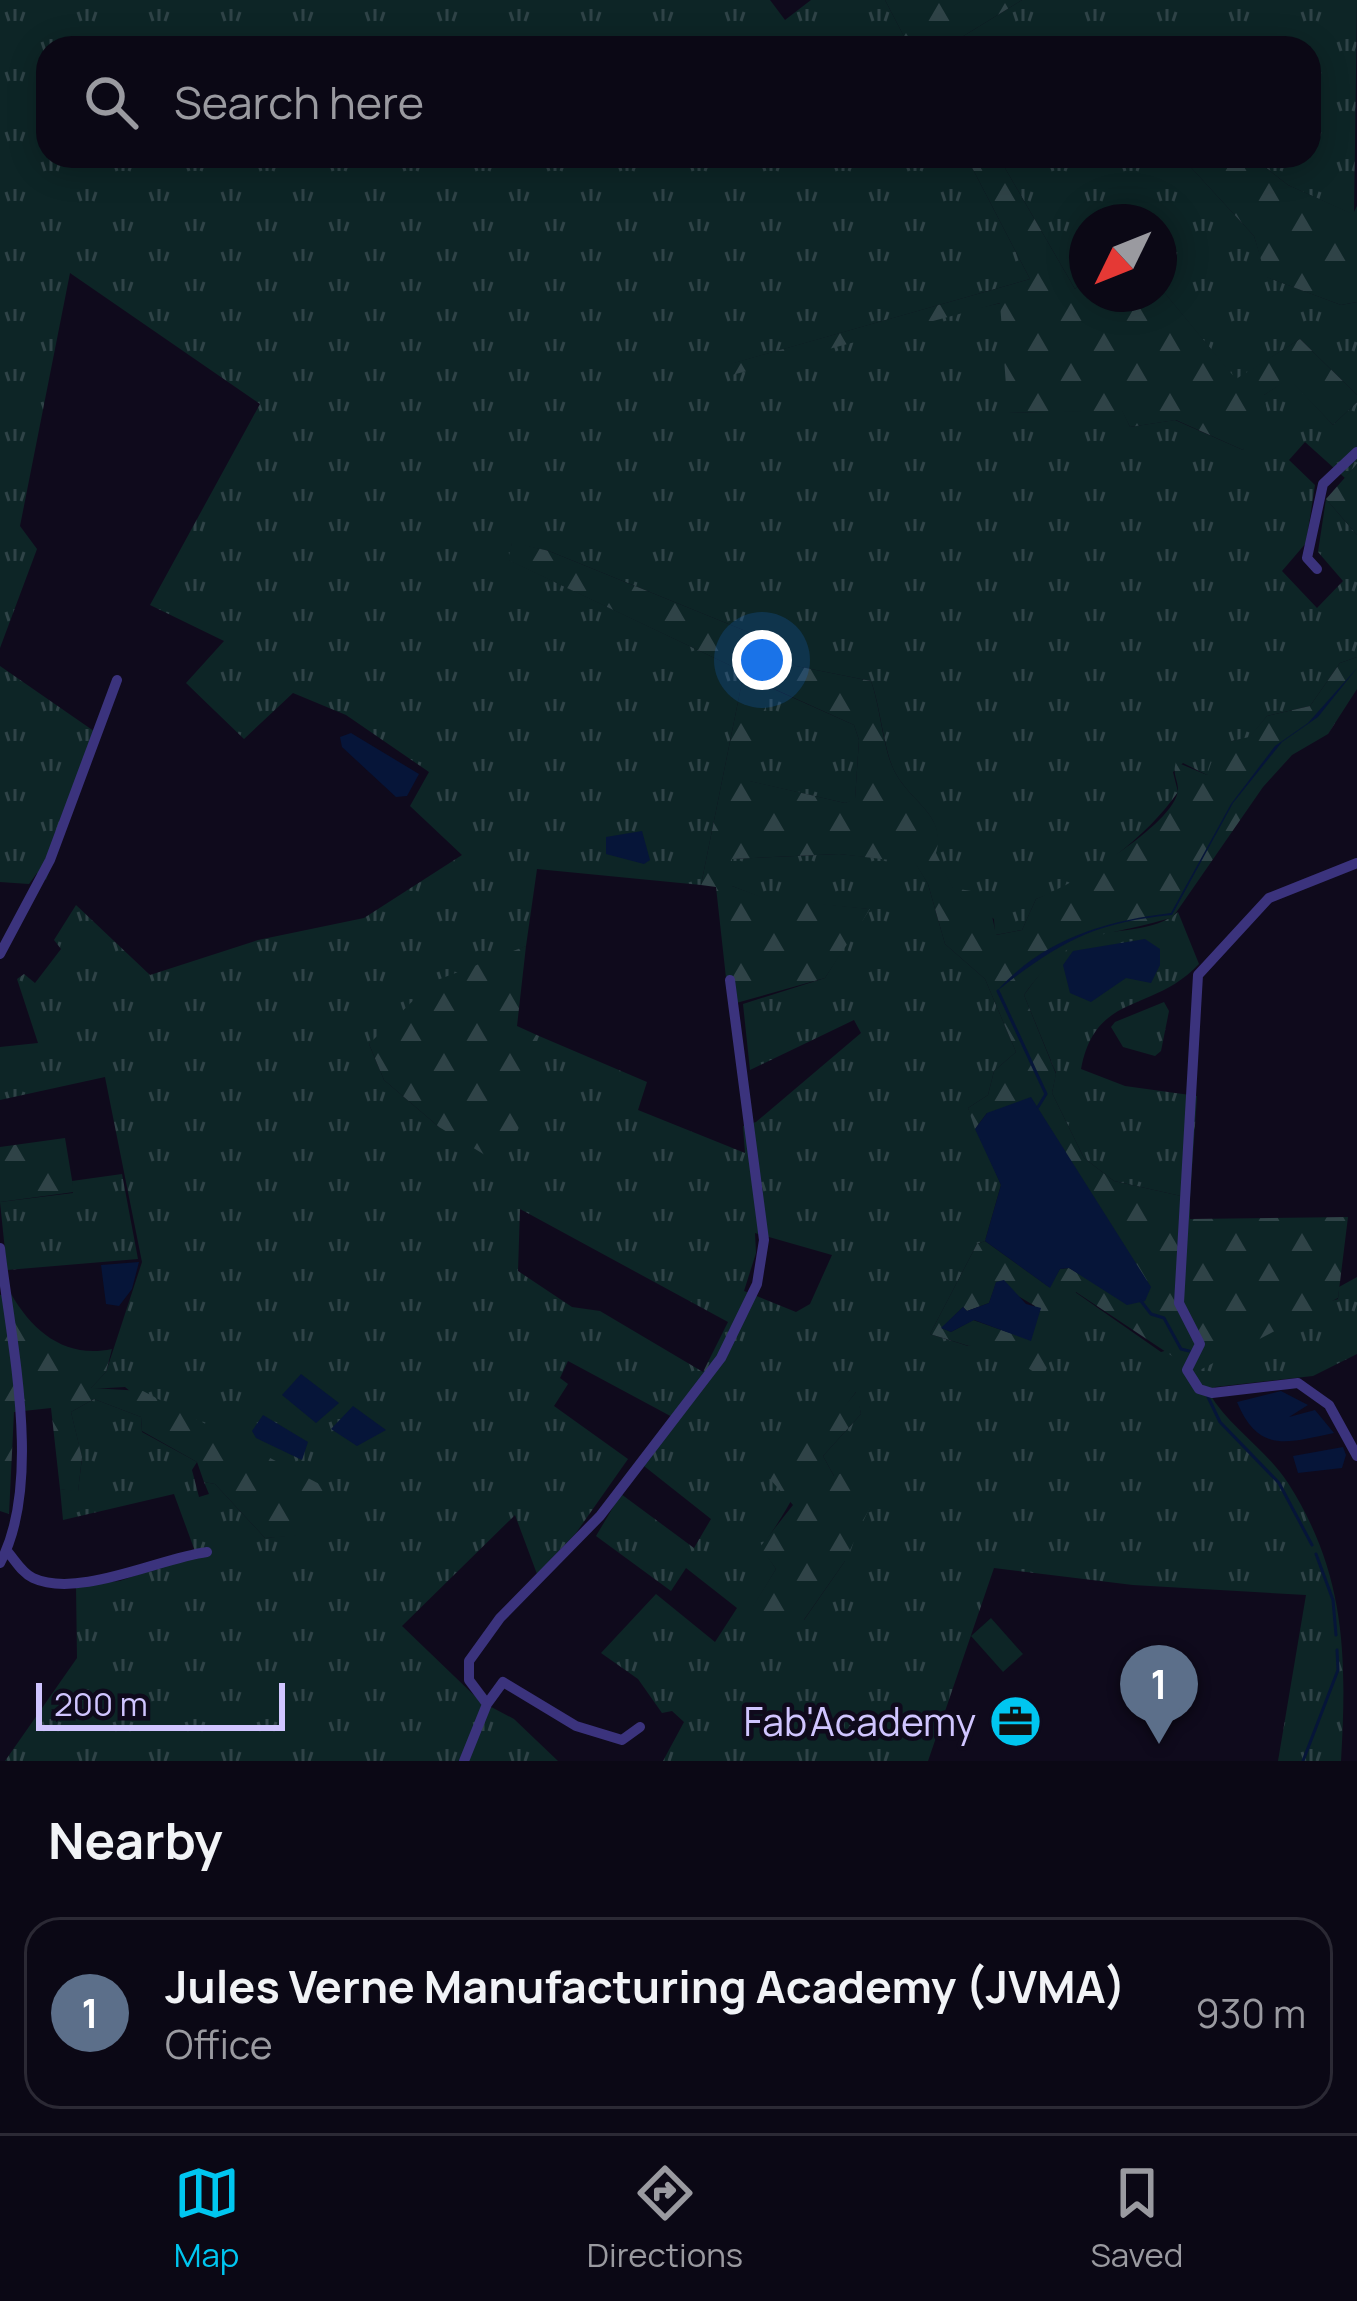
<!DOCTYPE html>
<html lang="en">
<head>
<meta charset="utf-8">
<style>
	:root { --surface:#0b0815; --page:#14111e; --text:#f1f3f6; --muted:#9a9aa0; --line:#2b2934; --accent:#00c6f0 }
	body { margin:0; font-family:Manrope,sans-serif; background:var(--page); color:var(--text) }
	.compass { position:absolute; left:1069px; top:204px; width:108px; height:108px; border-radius:50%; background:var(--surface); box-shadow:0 6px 30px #0003; rotate:227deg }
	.scale { position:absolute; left:36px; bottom:30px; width:249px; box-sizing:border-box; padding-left:12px; border:6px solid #d0c5ff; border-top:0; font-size:33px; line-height:42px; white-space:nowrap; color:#d0c5ff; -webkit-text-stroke:9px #0f0a1c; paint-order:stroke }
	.you { position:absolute; left:762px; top:660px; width:42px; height:42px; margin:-30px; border:9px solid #fff; border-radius:50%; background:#1a73e8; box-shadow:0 0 0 18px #1a73e833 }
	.badge { display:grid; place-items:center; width:78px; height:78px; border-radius:50%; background:var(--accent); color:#fff; font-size:39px; font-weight:700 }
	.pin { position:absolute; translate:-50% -99px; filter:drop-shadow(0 3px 6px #0008) }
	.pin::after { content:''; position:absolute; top:63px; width:42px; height:36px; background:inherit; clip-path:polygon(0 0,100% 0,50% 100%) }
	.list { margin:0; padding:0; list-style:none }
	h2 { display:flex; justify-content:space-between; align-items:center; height:156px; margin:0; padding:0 48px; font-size:51px }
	h2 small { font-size:39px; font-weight:400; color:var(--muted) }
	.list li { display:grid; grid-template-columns:78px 1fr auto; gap:36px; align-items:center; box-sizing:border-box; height:192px; margin:0 24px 24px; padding:0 24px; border:3px solid var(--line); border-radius:36px }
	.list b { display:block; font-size:45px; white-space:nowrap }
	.list p { margin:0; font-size:39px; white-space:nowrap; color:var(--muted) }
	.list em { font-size:39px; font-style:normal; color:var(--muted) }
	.icon { flex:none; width:66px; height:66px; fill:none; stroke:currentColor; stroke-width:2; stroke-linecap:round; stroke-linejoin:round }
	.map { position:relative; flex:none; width:1357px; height:1761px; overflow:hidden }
	.search { position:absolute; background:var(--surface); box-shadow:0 6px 30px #0003; left:36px; right:36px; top:36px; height:132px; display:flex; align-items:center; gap:30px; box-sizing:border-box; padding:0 42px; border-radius:36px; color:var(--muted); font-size:45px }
	.sheet { height:372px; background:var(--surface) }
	nav { display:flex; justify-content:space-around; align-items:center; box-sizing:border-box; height:168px; border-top:3px solid var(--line); background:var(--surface); font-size:33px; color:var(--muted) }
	nav a { display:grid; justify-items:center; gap:6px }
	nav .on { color:var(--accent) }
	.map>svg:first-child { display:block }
</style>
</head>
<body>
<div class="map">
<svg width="1357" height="1761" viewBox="0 0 1357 1761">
	<defs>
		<pattern id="grass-tufts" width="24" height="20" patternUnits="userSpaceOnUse" patternTransform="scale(3)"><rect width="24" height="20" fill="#0d2526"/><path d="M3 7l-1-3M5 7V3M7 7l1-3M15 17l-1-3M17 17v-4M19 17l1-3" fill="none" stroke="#2f4347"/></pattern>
		<pattern id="forest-firs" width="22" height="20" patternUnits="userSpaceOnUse" patternTransform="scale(3)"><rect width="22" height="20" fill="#0d2526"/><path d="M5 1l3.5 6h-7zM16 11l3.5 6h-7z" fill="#2f4347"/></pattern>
	</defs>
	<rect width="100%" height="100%" fill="#0f0a1c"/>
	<path fill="url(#grass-tufts)" fill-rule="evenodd" d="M0,0H770L785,20L811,0H885L910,48H48V156H966L1030,279L731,364L1001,303L1009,413L1122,410L1130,427L1175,420L1243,450L1264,395L1289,378L1333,425L1357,402V464L1345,478L1305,442L1289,460L1315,485L1306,543L1282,571L1317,608L1343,581L1318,552L1326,499L1357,535V657L1340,663L1310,706L1267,716L1249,738L1232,741L1207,775L1183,763L1173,772L1178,792C1146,838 1090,880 1036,899L1022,930L995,935L994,919L953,889L935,853C947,816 913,804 896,774C884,754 881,708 871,681L796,666L758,636L549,551L512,543L509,560L744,672L701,885L537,869L526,946L481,966L369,1044L384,1080L439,1127L539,1036L647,1082L638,1110L745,1153L743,1126L756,1122L861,1033L854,1020L750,1070L743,1004L825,978L868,909L765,899L732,886L731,859L839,854L915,862L928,884L945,944L985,979L1016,1052L994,1071L988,1095L968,1108L1001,1185L985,1241L977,1244L930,1334L968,1346L1066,1309L1075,1292L1161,1352L1338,1299L1339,1287L1357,1277V1354L1313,1376L1215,1387L1209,1393C1230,1428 1266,1449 1288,1483C1346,1574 1347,1657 1341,1761H1278L1306,1595L1133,1585L994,1568L928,1761H663L684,1722L672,1711L662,1713L638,1679L601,1653L656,1594L715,1642L737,1608L686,1568L671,1591L596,1536L621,1494L694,1548L711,1519L644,1466L676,1419L568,1361L560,1378L568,1384L554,1406L628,1459L576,1533L537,1574L515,1515L402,1626L480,1701L514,1719L558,1761H5L77,1658L76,1585L120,1581L196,1554L174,1494L63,1520L60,1489L78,1491L82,1458L71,1412L94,1399L141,1417L142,1432L197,1462L192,1470L199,1497L209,1494L204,1482L215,1484L265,1538L307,1534L125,1387L90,1389L106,1372L142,1262L105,1077L0,1100V1047L38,1043L17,979L24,974L35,983L61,949L54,940L76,905L150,975L258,940L364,918L462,855L410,806L429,772L346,715L293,693L244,739L186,683L224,641L150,605L260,404L70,273L20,526L37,549L0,648ZM520,1209L728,1322L703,1372L600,1311L572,1307L518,1271ZM755,1233L832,1255L810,1304L796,1312L744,1291L756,1253ZM856,1392L861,1414L823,1456L834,1476L845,1561L804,1620L790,1608L747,1617L776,1569L761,1547C799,1498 817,1441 856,1392Z
		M1022,0H1357L1354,215L1288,185L1251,156H1309V48H944Z
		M998,156H1189L1186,162L1254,236L1267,277L1341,305L1357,302V395L1300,339L1236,380L1159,286V222H1087V277L1075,289Z
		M0,666L101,736L46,880L37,873L29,884L0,882Z
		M769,687L854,725L859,740L855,800L845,803L749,781Z
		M1178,912L1199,964C1152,1014 1096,991 1081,1069L1125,1086L1197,1096L1190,1198L1114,1181L1084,1158L1052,1093L1056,1073L1024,995C1039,975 1061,944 1086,937C1115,928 1154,933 1178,912Z
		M1164,1002L1169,1011L1161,1051L1155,1056L1123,1047L1111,1027L1115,1022Z
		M122,1174L138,1259L7,1270L0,1202L73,1193L72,1181Z"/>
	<path fill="url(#forest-firs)" fill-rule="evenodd" d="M885,0H1022L944,48H910Z
		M966,156H998L1075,289L1087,277V294H1159V286L1236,379L1300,339L1357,395V402L1333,425L1289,379L1264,395L1267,411L1243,450L1176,420L1130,427L1122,411L1008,413L1000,303L732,375L730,364L1030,279Z
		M1189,156H1251L1288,185L1353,214L1357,206V302L1341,305L1266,277L1254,236L1185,161Z
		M1357,464V535L1326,499Z
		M512,542L549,551L758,636L796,666L871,681C881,709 883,752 896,774C913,804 947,816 936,853L953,888L971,891L990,906L996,935L1022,930L1036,899C1067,888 1175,825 1178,790C1178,779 1172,775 1176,762L1207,775L1214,755L1232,741L1249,737L1267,716L1310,706L1340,663L1357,657V689L1328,734L1292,755L1263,787L1173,917C1098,941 1076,924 1024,995L1056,1074L1052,1093L1084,1158L1114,1181L1190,1198V1219L1348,1217L1338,1298L1196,1372L1076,1292L1043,1378L987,1341L969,1346L930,1334L977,1244L985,1241L1049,1287L1060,1269L1069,1268L1095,1283L987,1113L975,1129L968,1108L988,1095L994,1071L1016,1052L985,979L945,944L928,884L915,863L839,854L732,859V886L765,898L870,909L825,978L729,1005L716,887L701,885L744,672L508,560ZM770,687L854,725L859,740L855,799L845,803L750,781ZM996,1283L1035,1306L1030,1340L973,1320L951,1332L942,1328L963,1307L967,1311L989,1303Z
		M526,946L517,1026L539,1036L536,1044L545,1064L503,1166L439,1127L384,1080L369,1044L432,982Z
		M65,1138L74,1192L0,1202V1147Z
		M11,1294C33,1332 66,1359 112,1349L106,1372L91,1388L143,1391L325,1487L307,1535L265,1538L215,1484L204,1482L197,1462L142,1431L141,1417L94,1399L71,1412L82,1457L78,1492L60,1489L51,1408L14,1412L9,1514L0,1511V1295Z
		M857,1391L861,1414L823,1456L834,1476L845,1472L873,1500L845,1561L803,1621L790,1609L769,1637L746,1617L776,1569L760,1547L793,1505L753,1460L764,1449L785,1455L807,1429L825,1430Z"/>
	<path fill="#0d2526" d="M991,1618L1023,1654L1003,1672L971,1636Z"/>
	<path fill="#061539" d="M1357,668L1318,717L1282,742L1233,803L1172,915C1094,922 1058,943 997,991C1042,940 1104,921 1171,913L1231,804L1275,746L1308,723Z
		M351,733L419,774L407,796L396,797L342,747L340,737Z
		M642,831L650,860L644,864L606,854V837Z
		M1145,939L1160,949V965L1151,983L1126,978L1091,1002L1070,993L1063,965L1073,951Z
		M1031,1097L1151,1287L1145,1301L1127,1305L1069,1268L1060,1269L1050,1288L985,1241L1001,1185L975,1129L987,1113Z
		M139,1262L132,1289L119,1306L106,1304L101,1265Z
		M1004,1280L1026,1304L1041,1308L1031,1341L974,1320L951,1332L941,1328L963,1307L967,1311L989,1303L996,1282Z
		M301,1374L339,1403L316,1423L282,1395Z
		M1281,1391L1308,1405L1289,1417L1315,1410L1334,1433C1289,1442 1259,1455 1237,1402Z
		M353,1406L386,1430L357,1446L331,1429Z
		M263,1415L308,1442L302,1460L256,1438L252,1431Z
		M1343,1447L1346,1455L1342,1468L1298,1473L1293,1456Z"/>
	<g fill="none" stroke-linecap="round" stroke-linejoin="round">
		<path stroke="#061539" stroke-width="3" d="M998,991L1046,1094L1038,1107
			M1141,1301L1151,1314L1164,1318L1181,1349L1189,1351
			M1208,1397L1220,1422L1279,1483L1312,1545
			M1316,1554L1333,1600L1336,1635
			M1303,1761L1338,1670L1337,1650"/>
		<path stroke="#3b337d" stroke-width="10" d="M1317,569L1307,558L1323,484L1357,452
			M1357,863L1269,898L1198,975L1179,1303L1200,1344L1187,1370L1199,1389L1212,1393L1298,1383L1329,1405L1357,1456
			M0,954L50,860L117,680
			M0,1248C10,1337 44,1482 0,1563
			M7,1551C15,1560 22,1573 33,1578C78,1599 160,1558 207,1552
			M487,1704L469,1680V1661L500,1618L600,1516L721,1358L757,1284L764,1240L730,980
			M464,1761L487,1704L503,1682L576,1726L622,1740L640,1727"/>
	</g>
	<defs>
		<symbol id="office-disc" viewBox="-11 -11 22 22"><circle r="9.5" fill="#00c6f0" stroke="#0f0a1c"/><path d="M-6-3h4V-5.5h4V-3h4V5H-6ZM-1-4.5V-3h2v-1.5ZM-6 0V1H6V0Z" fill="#111"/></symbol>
	</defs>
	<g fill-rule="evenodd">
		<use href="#office-disc" x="986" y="1692" width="59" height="59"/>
	</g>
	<g text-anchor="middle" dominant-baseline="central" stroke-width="9" stroke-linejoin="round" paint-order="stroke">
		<g font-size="39" fill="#d0c5ff" stroke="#0f0a1c" text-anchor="end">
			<text x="976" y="1721">Fab'Academy</text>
		</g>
	</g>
</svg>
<svg class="compass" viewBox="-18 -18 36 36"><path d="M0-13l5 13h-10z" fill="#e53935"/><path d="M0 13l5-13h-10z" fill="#9a9aa0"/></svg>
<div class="scale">200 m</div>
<div class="you"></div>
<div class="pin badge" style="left:1159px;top:1744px;background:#5c6f8a">1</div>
<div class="search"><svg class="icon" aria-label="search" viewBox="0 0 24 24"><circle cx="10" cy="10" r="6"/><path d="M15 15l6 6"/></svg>Search here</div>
</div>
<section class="sheet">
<h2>Nearby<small></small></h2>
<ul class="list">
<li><span class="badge" style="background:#5c6f8a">1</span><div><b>Jules Verne Manufacturing Academy (JVMA)</b><p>Office</p></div><em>930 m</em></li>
</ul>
</section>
<nav>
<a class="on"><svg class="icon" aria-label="map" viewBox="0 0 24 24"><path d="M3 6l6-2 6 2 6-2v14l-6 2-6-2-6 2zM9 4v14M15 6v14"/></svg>Map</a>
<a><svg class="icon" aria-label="directions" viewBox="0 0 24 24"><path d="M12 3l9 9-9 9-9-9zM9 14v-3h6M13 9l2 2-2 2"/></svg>Directions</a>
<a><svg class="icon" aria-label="saved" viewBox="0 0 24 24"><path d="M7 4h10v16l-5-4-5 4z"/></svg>Saved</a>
</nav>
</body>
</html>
